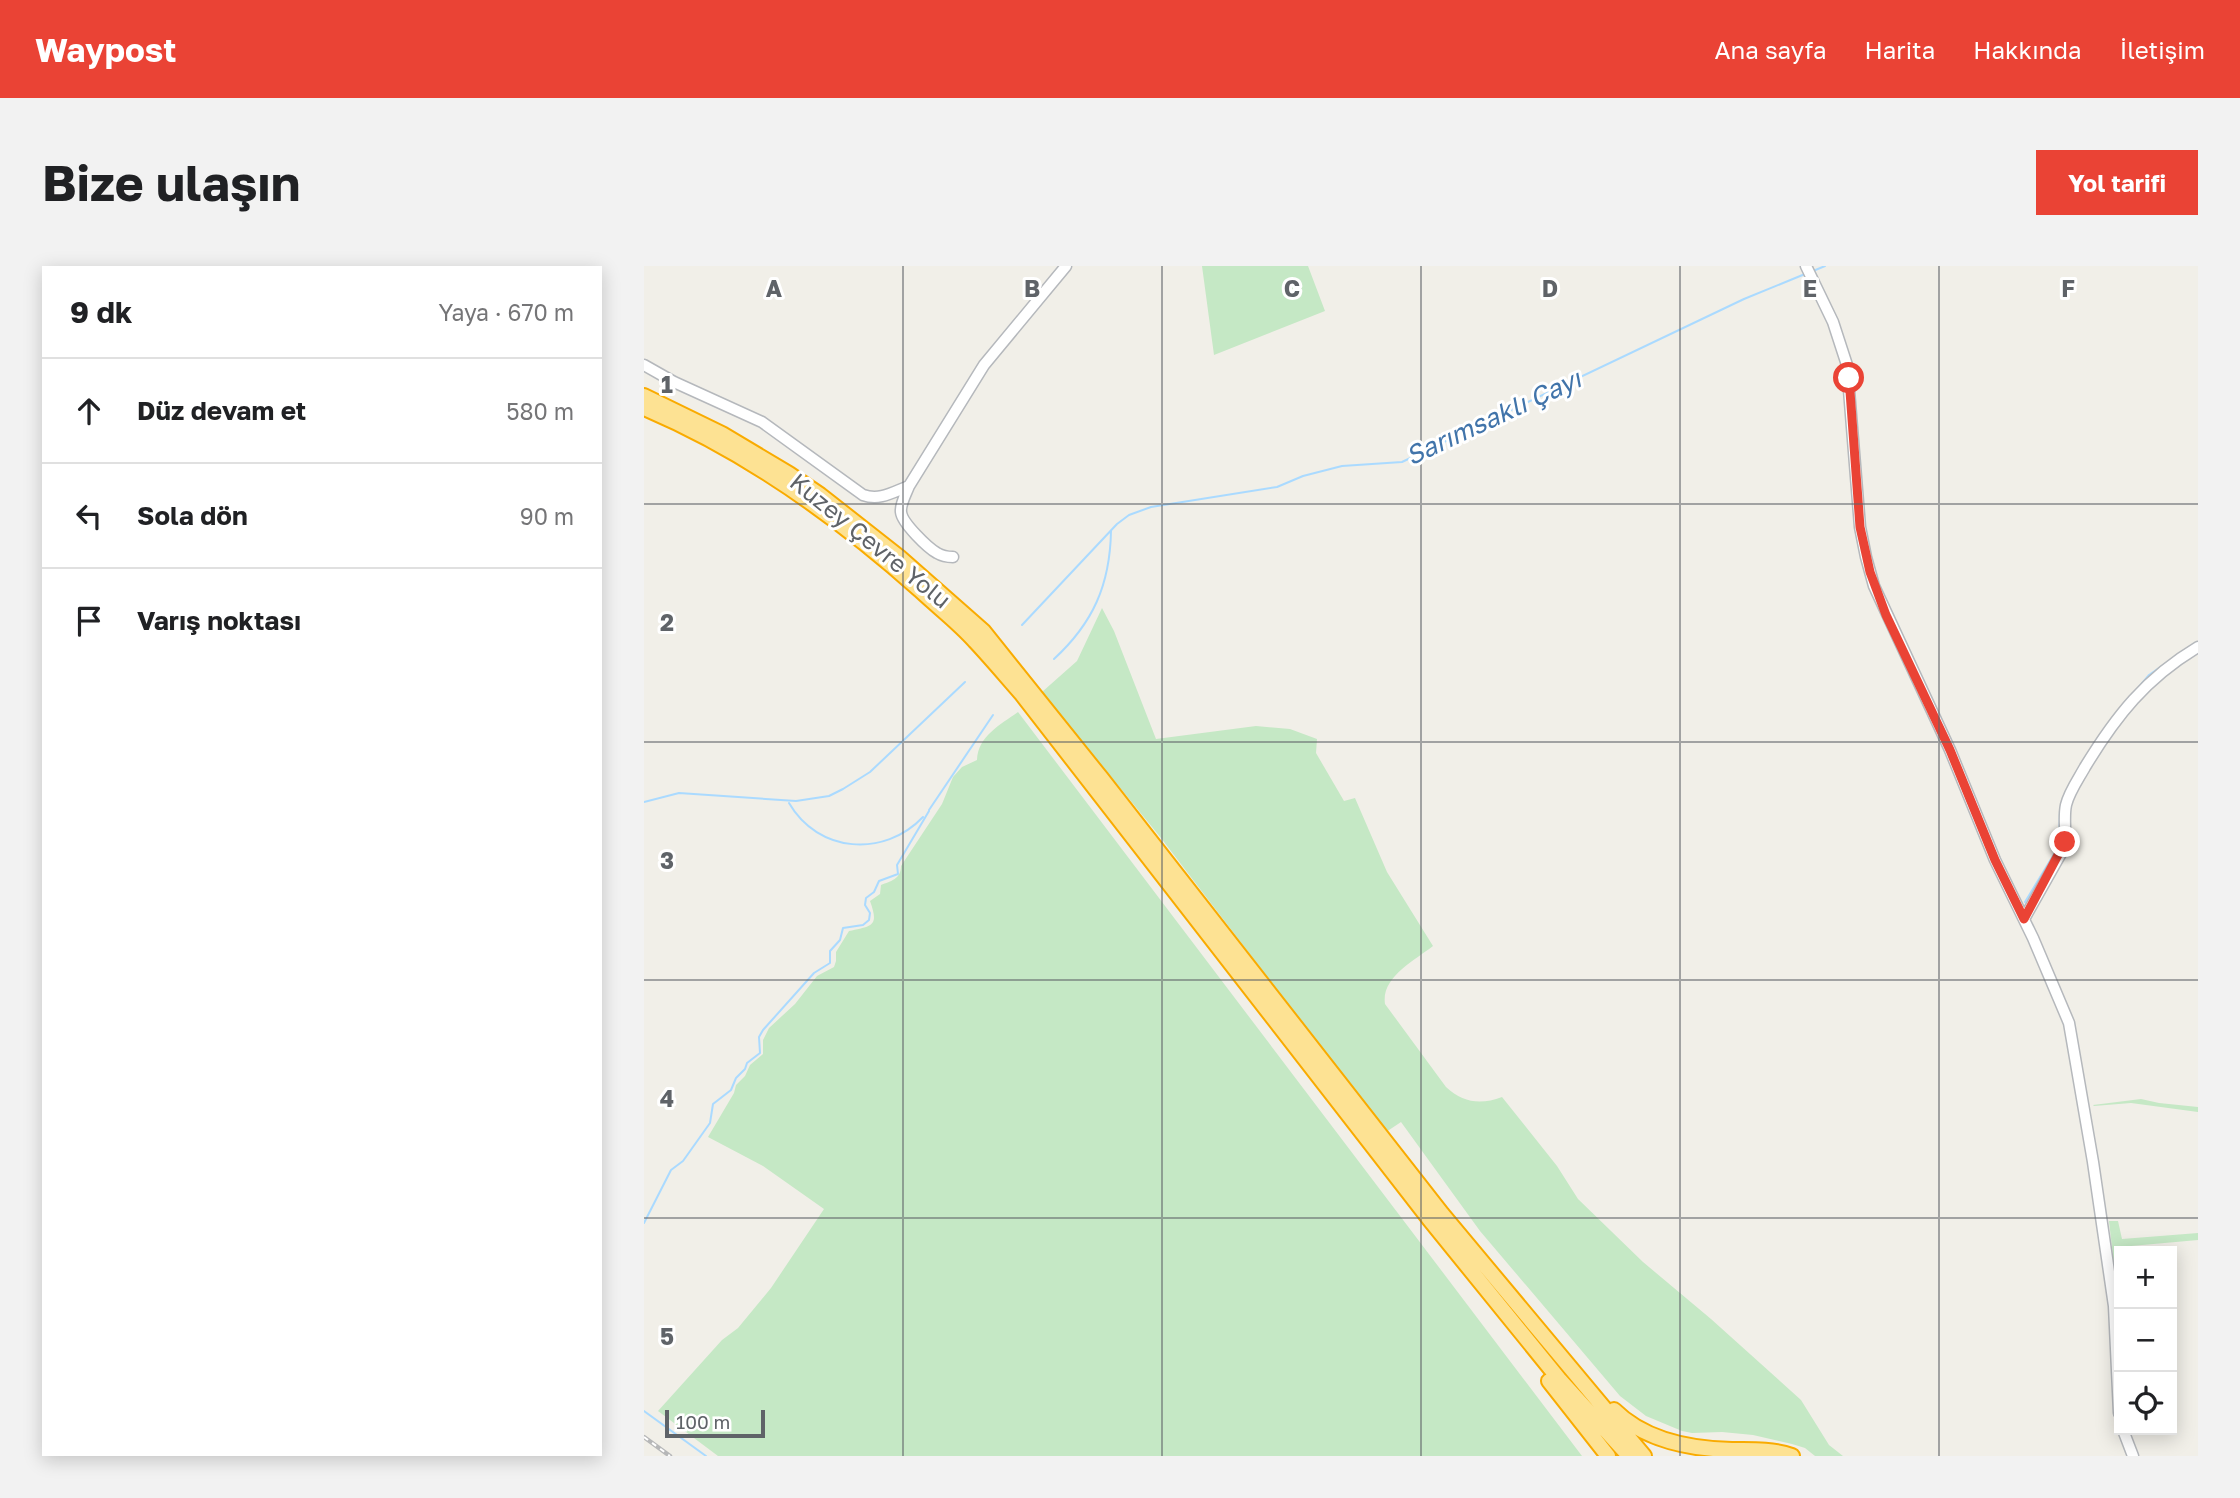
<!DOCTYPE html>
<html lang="tr">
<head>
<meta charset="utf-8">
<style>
	:root { --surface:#fff; --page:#f2f2f2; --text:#202124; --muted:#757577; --line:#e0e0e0; --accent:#ea4335 }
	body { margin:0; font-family:"Golos Text",sans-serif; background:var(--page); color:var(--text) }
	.controls { position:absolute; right:21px; bottom:21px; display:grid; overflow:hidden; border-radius:0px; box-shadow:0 4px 18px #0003 }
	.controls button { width:63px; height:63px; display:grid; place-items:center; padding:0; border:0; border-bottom:2px solid var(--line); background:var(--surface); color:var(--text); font:35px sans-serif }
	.scale { position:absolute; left:21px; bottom:18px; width:100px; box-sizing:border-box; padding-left:7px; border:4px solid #5f6368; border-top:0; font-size:19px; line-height:24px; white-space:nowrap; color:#5f6368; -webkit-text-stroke:5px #fff; paint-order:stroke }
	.stop { position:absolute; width:21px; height:21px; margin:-16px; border:5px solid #ea4335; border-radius:50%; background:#fff }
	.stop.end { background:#ea4335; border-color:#fff; box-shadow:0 2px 7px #0008 }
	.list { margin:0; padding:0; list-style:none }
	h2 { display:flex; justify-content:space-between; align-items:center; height:91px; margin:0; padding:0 28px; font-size:30px }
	h2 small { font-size:23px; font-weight:400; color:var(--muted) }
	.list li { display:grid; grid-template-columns:46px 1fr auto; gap:21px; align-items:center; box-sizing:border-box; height:105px; padding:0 28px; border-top:2px solid var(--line) }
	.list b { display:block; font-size:26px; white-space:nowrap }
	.list em { font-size:23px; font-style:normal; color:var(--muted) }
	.icon { flex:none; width:38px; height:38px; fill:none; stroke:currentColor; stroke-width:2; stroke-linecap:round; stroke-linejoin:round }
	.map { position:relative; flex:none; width:1554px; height:1190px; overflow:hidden; border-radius:0px }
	header { display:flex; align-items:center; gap:42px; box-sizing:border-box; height:98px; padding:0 35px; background:var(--accent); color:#fff }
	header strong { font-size:33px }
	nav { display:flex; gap:38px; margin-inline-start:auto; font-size:24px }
	.intro { display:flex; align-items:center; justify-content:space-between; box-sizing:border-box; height:168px; padding:0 42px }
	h1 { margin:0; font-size:49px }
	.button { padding:18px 32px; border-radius:0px; background:var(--accent); color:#fff; font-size:24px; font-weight:700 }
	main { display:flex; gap:42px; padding:0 42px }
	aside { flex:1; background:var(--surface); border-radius:0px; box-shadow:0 4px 18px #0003 }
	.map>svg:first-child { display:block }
</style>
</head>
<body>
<header>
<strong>Waypost</strong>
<nav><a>Ana sayfa</a><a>Harita</a><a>Hakkında</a><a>İletişim</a></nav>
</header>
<div class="intro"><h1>Bize ulaşın</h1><a class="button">Yol tarifi</a></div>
<main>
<aside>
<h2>9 dk<small>Yaya · 670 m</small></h2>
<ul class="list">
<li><svg class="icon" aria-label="ahead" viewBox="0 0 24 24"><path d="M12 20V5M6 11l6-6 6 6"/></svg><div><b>Düz devam et</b></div><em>580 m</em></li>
<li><svg class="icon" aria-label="left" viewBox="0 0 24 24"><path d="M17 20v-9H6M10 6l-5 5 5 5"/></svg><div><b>Sola dön</b></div><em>90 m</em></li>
<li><svg class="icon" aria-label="arrive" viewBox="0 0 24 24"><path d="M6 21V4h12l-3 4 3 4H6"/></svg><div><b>Varış noktası</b></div></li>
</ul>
</aside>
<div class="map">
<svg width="1554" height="1190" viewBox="0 0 1554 1190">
	<rect width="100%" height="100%" fill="#f1efe8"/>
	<path fill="#c5e8c5" d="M558,0H664L681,45L570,89Z
		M458,342L470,365L512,473L612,460L646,463L673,473L672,487L700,535L711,532L743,606L789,680C770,695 737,711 741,738L802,821C819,837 837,839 858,831L913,900L934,933L999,996L1067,1053L1157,1134L1185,1179L1199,1190H1171L1161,1182L1148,1178L1109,1169L1078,1166L1048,1167L1038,1165L1002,1150L976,1130L836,965L757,856L742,866L517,572L398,426L433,395Z
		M374,446L938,1190H74L14,1145L78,1074L94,1062L127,1022L180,943L119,900L64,871L90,827L92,819L101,810L106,799L119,788V774L125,762L151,738L173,710L190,701L192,695V686L205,665C229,660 235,660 226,635L236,628L237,619C247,615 257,613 257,600L298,538L309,511L318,501L333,494C334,470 356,459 374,446Z
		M1497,833L1515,837L1554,841V846L1487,837L1450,840L1449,839Z
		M1465,955H1474L1478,973L1554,967V974L1476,981L1475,1043Z"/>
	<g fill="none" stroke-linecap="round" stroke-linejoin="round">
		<path stroke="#aadaff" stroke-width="2" d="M1169,5L1181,0
			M378,359L473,258L485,249L507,241L633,221L659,210L698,200L758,196L1100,33L1161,8
			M410,393C449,357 466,319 467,265
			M1465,457L1505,409L1535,388
			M0,536L35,527L152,535L185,530L199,523L226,506L321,416
			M145,537C174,587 240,592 279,551
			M285,544L349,449
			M1381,636L1415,580L1416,544L1419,534
			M0,957L27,904L39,895L66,857L69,838L87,824L92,812L101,803L103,797L116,787L115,771L119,764L170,707L186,697V685L196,674L199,662L219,659L225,654L226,647L221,639L222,632L230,626L235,615L254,608L253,599L285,545
			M0,1145L62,1190"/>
		<defs>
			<path id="minor" d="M1162,0L1189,56L1203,99L1216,261L1222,291L1230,320L1306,484L1351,594L1389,672L1425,757L1449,896L1470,1040L1475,1147
				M0,99L30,116L118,156L219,229C236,235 249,226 265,220
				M309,291C303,291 298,290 293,287C284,282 258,257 257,246C256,238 262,228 265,220L340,99L422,0
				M1380,653L1420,582C1423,567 1419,553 1422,539C1425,526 1435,512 1441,501C1472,450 1502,412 1554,381
				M1479,1164L1489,1190"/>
			<path id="highway" d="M0,130L78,168L145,208L176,229L255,291L339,365L457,512L798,948L1000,1190
				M0,142C102,185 194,251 276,324C294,341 314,356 331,375C347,392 362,410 377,427L786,954L915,1113L985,1190
				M905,1115L964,1190
				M970,1144C1000,1174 1047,1183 1088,1184C1108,1184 1128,1183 1148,1190"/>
		</defs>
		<use href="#minor" stroke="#b5b8bc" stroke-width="13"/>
		<use href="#highway" stroke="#f9ab00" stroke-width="18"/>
		<use href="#minor" stroke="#fff" stroke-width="10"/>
		<use href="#highway" stroke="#fde293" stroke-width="14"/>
		<defs>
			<path id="rail" d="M0,1171L26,1190"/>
		</defs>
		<use href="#rail" stroke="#b6b7b8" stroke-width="4.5"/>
		<use href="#rail" stroke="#fff" stroke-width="2" stroke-dasharray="5" stroke-linecap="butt"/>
	</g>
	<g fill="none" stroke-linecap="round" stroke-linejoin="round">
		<path stroke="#ea4335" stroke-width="9" d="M1205,112L1216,261L1226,306L1242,349L1306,484L1351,594L1380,653L1421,576"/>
	</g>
	<path fill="none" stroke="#5f6368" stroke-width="2" stroke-opacity="0.55" d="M259,0V1190M518,0V1190M777,0V1190M1036,0V1190M1295,0V1190M0,238H1554M0,476H1554M0,714H1554M0,952H1554"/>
	<g text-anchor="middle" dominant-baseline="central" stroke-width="6" stroke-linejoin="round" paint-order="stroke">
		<g font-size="24" fill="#5f6368" stroke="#fff">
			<text transform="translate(227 274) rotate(39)">Kuzey Çevre Yolu</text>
		</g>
		<g font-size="26" font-style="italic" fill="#4174aa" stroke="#fff">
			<text transform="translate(849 151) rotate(-25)">Sarımsaklı Çayı</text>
		</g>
	</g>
	<g font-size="23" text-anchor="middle" font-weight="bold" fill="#5f6368" stroke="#fff" stroke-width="6" stroke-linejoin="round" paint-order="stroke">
		<text x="130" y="31">A</text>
		<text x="388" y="31">B</text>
		<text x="648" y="31">C</text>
		<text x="906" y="31">D</text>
		<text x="1166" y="31">E</text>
		<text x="1424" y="31">F</text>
		<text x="23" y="127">1</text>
		<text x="23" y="365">2</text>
		<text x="23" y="603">3</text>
		<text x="23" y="841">4</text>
		<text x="23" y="1079">5</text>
	</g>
</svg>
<div class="controls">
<button>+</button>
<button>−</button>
<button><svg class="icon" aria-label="locate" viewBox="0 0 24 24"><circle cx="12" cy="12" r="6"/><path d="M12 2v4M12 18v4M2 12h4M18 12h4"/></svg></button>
</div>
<div class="scale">100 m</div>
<div class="stop" style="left:1205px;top:112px"></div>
<div class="stop end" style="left:1421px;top:576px"></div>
</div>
</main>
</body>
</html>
